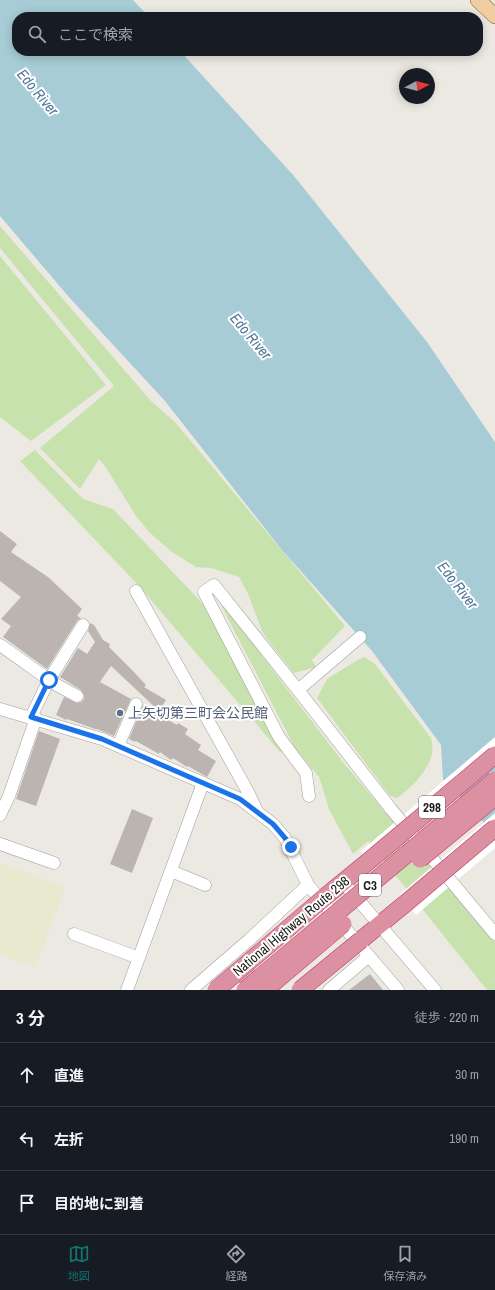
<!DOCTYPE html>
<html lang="ja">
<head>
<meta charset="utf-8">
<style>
	:root { --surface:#171b24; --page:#242831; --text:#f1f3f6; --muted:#9ea1a6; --line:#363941; --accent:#0f766e }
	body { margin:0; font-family:"Archivo Narrow","Noto Sans JP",sans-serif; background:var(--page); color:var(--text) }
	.compass { position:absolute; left:399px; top:68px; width:36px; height:36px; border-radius:50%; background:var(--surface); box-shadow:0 2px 10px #0003; rotate:83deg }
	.stop { position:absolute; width:12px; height:12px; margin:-9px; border:3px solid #1a73e8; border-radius:50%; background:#fff }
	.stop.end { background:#1a73e8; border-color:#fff; box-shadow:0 1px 4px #0008 }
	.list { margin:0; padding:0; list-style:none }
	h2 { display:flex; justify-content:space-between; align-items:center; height:52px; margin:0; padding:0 16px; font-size:17px }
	h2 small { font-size:13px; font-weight:400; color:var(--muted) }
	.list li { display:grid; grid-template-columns:26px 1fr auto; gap:12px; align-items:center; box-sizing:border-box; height:64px; padding:0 16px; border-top:1px solid var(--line) }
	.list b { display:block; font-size:15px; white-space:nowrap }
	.list em { font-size:13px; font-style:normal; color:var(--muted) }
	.icon { flex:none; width:22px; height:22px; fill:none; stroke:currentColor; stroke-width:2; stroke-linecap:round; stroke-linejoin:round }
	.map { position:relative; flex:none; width:495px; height:990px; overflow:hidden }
	.search { position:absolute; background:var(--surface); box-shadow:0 2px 10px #0003; left:12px; right:12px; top:12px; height:44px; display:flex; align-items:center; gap:10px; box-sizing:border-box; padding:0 14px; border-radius:16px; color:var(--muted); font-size:15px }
	.sheet { height:244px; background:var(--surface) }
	nav { display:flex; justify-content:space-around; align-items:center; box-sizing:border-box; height:56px; border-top:1px solid var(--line); background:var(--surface); font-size:11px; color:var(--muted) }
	nav a { display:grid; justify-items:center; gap:2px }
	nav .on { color:var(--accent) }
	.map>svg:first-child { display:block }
</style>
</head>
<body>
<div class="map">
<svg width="495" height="990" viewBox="0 0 495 990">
	<rect width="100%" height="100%" fill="#ece9e2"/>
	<path fill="#e8e9cf" d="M0,863L66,887L35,967L0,955Z"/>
	<path fill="#c8e2ad" d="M0,226L151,401L175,422L345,626L312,660L316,667L294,673L270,643L262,631L248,594L239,577L211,568L196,567L172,552L149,532L136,516L105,466L99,459L80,489L40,448L114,386L0,248Z
		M0,256L106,385L31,441L0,417Z
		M35,450L83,499L113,509L203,604L282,751L280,752L140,587L20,461Z
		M224,606L342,761L495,942V990H487L368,841L353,854L329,809L319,777L295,748L222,607Z
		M364,657L375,664L431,738C432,743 433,749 432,754C429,770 410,789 397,798L390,796L317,698L327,679L356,661Z"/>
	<path fill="#a7ccd6" d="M0,0H133L149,17H17V51H180L294,176L427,342L495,442V835L443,779L441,745L372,651L282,550L165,401L68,296L0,216Z"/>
	<path fill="#fff" d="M495,737V765L375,866L361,851Z
		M495,813V848L416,915L399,895Z"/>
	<path fill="#bcb4b0" d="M0,531L17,544L11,552L48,577L82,609L77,616L81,618L77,621L47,669L3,637L11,626L1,619L21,597L0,581Z
		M90,623L94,625L103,640L110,644L109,647L133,671L146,685L144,687L166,700L159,711L111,666L100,682L131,699L114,736L97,729H95L67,719L66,720L56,715L64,697L77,703L81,702L84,699V695L81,690L60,677L78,648L87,654L95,642L88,631Z
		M143,705L177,725L178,723L188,729L185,734L201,745L198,750L216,761L207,777L188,766L187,767L173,758L171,760L160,752L159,754L136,741L135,742L129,739Z
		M39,731L60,739L36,806L16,799Z
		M132,809L153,818L132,873L110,864Z
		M370,974L383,990H349Z"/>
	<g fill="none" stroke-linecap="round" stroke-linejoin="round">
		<defs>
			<path id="minor" d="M136,591L248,792L257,811
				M0,645L55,684L77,696
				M298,690L360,637
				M0,709L102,739L240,799L273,824L285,838L308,885L398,990
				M31,717L49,680L83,625
				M118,746L136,704
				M309,796L306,773L279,737L204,592L214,585L298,690L391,809L495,934
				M0,815L9,796L36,718
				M0,844L54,863
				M171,871L205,885
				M343,882L435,990
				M74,934L139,958
				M127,990L203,783
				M191,990L250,939L308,885
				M329,990L369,956"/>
			<path id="major" d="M478,0L495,16"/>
			<path id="highway" d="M326,896L370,860
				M361,940L406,903"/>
		</defs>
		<use href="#minor" stroke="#a0a0a0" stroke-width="13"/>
		<use href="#major" stroke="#845a0f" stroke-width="16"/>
		<use href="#highway" stroke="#c4366b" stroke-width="18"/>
		<use href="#minor" stroke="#fff" stroke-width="12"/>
		<use href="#major" stroke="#f1cda2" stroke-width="15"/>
		<use href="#highway" stroke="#dc91a2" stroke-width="17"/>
		<defs>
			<path id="highway-bridge" d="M420,859L495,797
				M370,860L495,755
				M406,903L495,828
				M216,990L326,896
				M245,990L495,780
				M265,990L343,924
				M300,990L361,940"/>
		</defs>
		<use href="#highway-bridge" stroke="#c4366b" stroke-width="18" stroke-linecap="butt"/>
		<use href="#highway-bridge" stroke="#dc91a2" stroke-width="17"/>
	</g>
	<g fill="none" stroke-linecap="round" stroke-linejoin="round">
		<path stroke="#1a73e8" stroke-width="5" d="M49,680L31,717L102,739L240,799L273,824L285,838L291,847"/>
	</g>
	<circle fill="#5c6f8a" stroke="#fff" stroke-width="1.5" cx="120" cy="713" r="4"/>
	<g text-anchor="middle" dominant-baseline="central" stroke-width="4" stroke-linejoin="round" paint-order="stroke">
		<g fill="#fff" stroke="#606060" stroke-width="1">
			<rect x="419" y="796" width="26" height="22" rx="3"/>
			<rect x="359" y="874" width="22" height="22" rx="3"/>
		</g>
		<g font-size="13" font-weight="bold" fill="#1c1c1c">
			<text x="432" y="807">298</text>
			<text x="370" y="885">C3</text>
		</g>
		<g font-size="14" fill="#4e5e75" stroke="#fff" text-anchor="start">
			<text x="128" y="713">上矢切第三町会公民館</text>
		</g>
		<g font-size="14" fill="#1c1c1c" stroke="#fff">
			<text transform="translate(291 926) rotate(-40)">National Highway Route 298</text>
		</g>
		<g font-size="15" font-style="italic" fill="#50779a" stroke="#fff">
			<text transform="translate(38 92) rotate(50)">Edo River</text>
			<text transform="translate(251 336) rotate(50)">Edo River</text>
			<text transform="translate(458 585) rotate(52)">Edo River</text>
		</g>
	</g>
</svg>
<svg class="compass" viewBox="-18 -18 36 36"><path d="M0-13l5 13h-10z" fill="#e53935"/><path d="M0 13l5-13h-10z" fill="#9ea1a6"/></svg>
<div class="stop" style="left:49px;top:680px"></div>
<div class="stop end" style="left:291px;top:847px"></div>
<div class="search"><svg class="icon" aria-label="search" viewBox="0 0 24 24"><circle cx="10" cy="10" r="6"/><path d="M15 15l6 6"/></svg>ここで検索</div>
</div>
<section class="sheet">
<h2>3 分<small>徒歩 · 220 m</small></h2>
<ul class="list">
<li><svg class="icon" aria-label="ahead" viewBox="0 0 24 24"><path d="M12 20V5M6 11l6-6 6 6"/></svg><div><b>直進</b></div><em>30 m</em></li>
<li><svg class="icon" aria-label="left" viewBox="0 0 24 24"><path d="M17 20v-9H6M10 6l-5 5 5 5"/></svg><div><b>左折</b></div><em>190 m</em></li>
<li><svg class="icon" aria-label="arrive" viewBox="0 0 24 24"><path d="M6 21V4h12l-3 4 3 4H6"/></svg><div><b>目的地に到着</b></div></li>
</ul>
</section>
<nav>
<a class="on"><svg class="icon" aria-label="map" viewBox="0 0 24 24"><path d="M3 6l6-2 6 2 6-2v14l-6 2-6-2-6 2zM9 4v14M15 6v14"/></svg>地図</a>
<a><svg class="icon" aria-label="directions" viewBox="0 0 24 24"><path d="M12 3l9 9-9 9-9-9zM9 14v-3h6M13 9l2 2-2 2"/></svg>経路</a>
<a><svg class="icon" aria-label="saved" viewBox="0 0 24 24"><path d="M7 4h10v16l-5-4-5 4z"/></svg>保存済み</a>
</nav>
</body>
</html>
